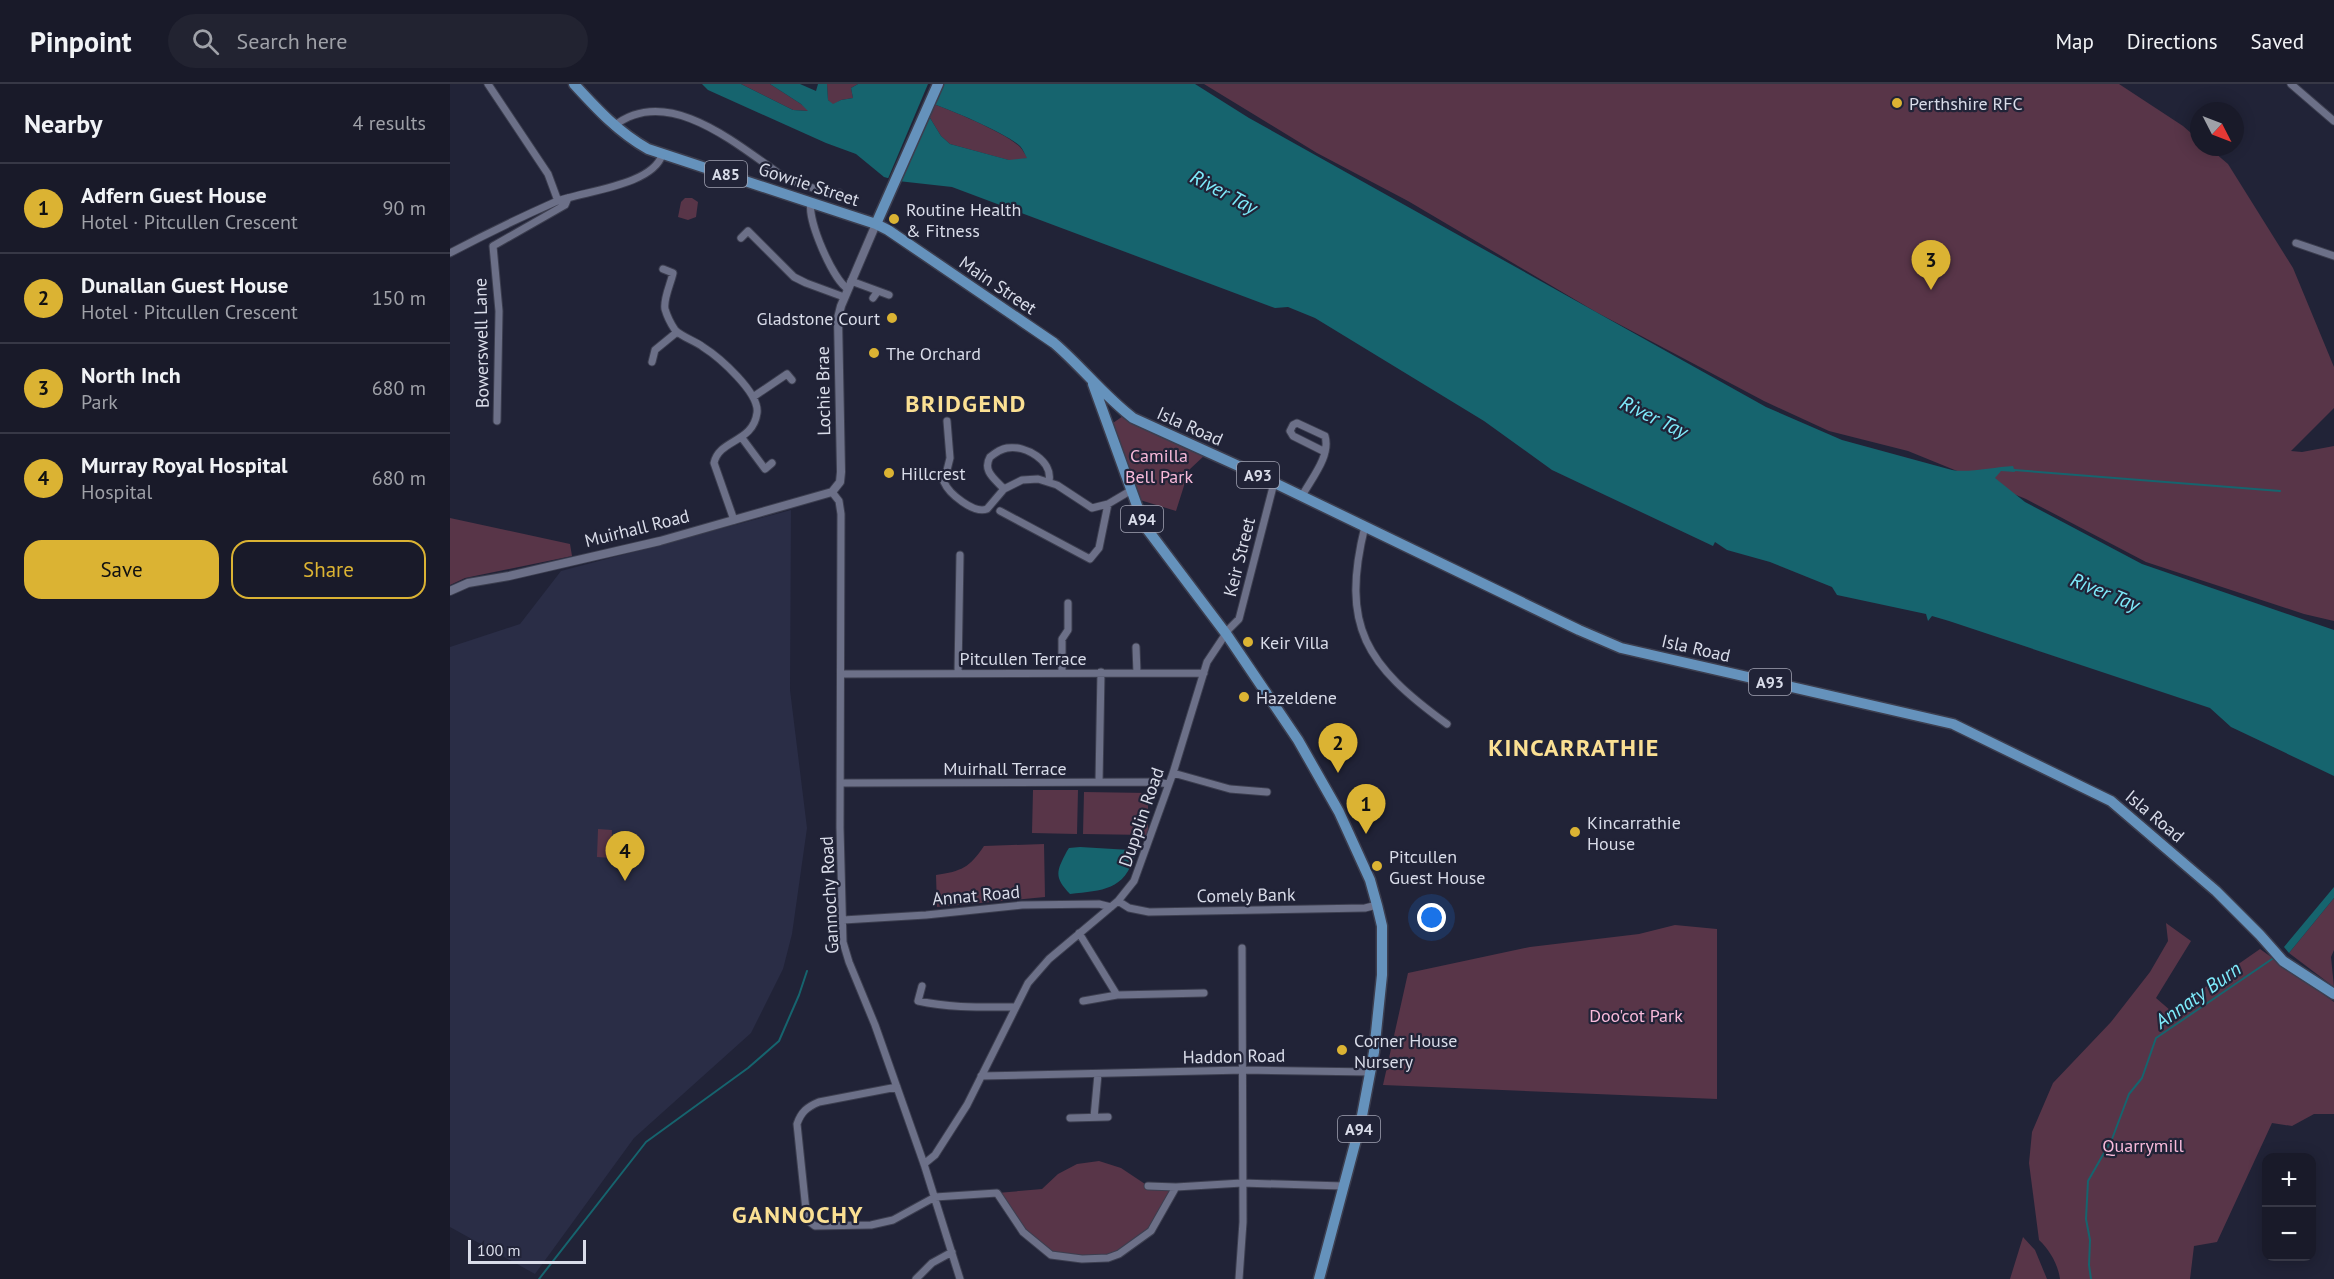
<!DOCTYPE html>
<html lang="en">
<head>
<meta charset="utf-8">
<style>
	:root { --surface:#191a29; --page:#222331; --text:#f1f3f6; --muted:#9fa1a8; --line:#373846; --accent:#dbb333 }
	body { margin:0; font-family:"PT Sans",sans-serif; background:var(--page); color:var(--text) }
	.controls { position:absolute; right:18px; bottom:18px; display:grid; overflow:hidden; border-radius:12px; box-shadow:0 3px 15px #0003 }
	.controls button { width:54px; height:54px; display:grid; place-items:center; padding:0; border:0; border-bottom:2px solid var(--line); background:var(--surface); color:var(--text); font:30px sans-serif }
	.compass { position:absolute; left:1740px; top:18px; width:54px; height:54px; border-radius:50%; background:var(--surface); box-shadow:0 3px 15px #0003; rotate:132deg }
	.scale { position:absolute; left:18px; bottom:15px; width:118px; box-sizing:border-box; padding-left:6px; border:3px solid #d9dce9; border-top:0; font-size:16px; line-height:21px; white-space:nowrap; color:#d9dce9; -webkit-text-stroke:4px #212337; paint-order:stroke }
	.you { position:absolute; left:982px; top:834px; width:21px; height:21px; margin:-15px; border:4px solid #fff; border-radius:50%; background:#1a73e8; box-shadow:0 0 0 9px #1a73e833 }
	.badge { display:grid; place-items:center; width:39px; height:39px; border-radius:50%; background:var(--accent); color:#111; font-size:20px; font-weight:700 }
	.pin { position:absolute; translate:-50% -50px; filter:drop-shadow(0 2px 3px #0008) }
	.pin::after { content:''; position:absolute; top:32px; width:21px; height:18px; background:inherit; clip-path:polygon(0 0,100% 0,50% 100%) }
	.list { margin:0; padding:0; list-style:none }
	h2 { display:flex; justify-content:space-between; align-items:center; height:78px; margin:0; padding:0 24px; font-size:26px }
	h2 small { font-size:20px; font-weight:400; color:var(--muted) }
	.list li { display:grid; grid-template-columns:39px 1fr auto; gap:18px; align-items:center; box-sizing:border-box; height:90px; padding:0 24px; border-top:2px solid var(--line) }
	.list b { display:block; font-size:22px; white-space:nowrap }
	.list p { margin:0; font-size:20px; white-space:nowrap; color:var(--muted) }
	.list em { font-size:20px; font-style:normal; color:var(--muted) }
	.actions { display:flex; gap:12px; padding:18px 24px }
	.actions a { flex:1; padding:14px 0; border:2px solid var(--accent); border-radius:18px; text-align:center; font-size:21px; color:var(--accent) }
	.actions .main { background:var(--accent); color:#111 }
	.icon { flex:none; width:33px; height:33px; fill:none; stroke:currentColor; stroke-width:2; stroke-linecap:round; stroke-linejoin:round }
	.map { position:relative; flex:none; width:1884px; height:1195px; overflow:hidden }
	header { display:flex; align-items:center; gap:36px; box-sizing:border-box; height:84px; padding:0 30px; background:var(--surface); border-bottom:2px solid var(--line) }
	header strong { font-size:28px }
	nav { display:flex; gap:33px; margin-inline-start:auto; font-size:21px }
	.search { width:420px; height:54px; background:var(--page); display:flex; align-items:center; gap:15px; box-sizing:border-box; padding:0 21px; border-radius:33px; color:var(--muted); font-size:22px }
	main { display:flex }
	aside { flex:1; background:var(--surface) }
	.map>svg:first-child { display:block }
</style>
</head>
<body>
<header>
<strong>Pinpoint</strong>
<div class="search"><svg class="icon" aria-label="search" viewBox="0 0 24 24"><circle cx="10" cy="10" r="6"/><path d="M15 15l6 6"/></svg>Search here</div>
<nav><a>Map</a><a>Directions</a><a>Saved</a></nav>
</header>
<main>
<aside>
<h2>Nearby<small>4 results</small></h2>
<ul class="list">
<li><span class="badge">1</span><div><b>Adfern Guest House</b><p>Hotel · Pitcullen Crescent</p></div><em>90 m</em></li>
<li><span class="badge">2</span><div><b>Dunallan Guest House</b><p>Hotel · Pitcullen Crescent</p></div><em>150 m</em></li>
<li><span class="badge">3</span><div><b>North Inch</b><p>Park</p></div><em>680 m</em></li>
<li><span class="badge">4</span><div><b>Murray Royal Hospital</b><p>Hospital</p></div><em>680 m</em></li>
</ul>
<div class="actions"><a class="main">Save</a><a>Share</a></div>
</aside>
<div class="map">
<svg width="1884" height="1195" viewBox="0 0 1884 1195">
	<rect width="100%" height="100%" fill="#212337"/>
	<path fill="#2a2d46" d="M341,426L340,606L357,744L342,850L333,885L301,949L184,1054L85,1190L0,1143V563L70,540L111,487Z"/>
	<path fill="#583548" d="M291,0H320L351,20L360,27L343,26Z
		M377,0H408L401,4L403,14L391,16L383,21L378,16Z
		M754,0H1669L1733,42L1749,56V63H1758L1778,80L1843,184L1884,283V324L1841,367L1852,368L1884,362V537L1854,530L1696,478L1576,415L1458,367L1379,347L1314,317L1146,228L958,117L867,69Z
		M481,19C501,26 556,49 570,63C573,66 575,71 578,74L562,77L500,60L491,52L477,29Z
		M235,114H242L248,118L246,133L238,136L228,133L231,118Z
		M673,332L756,370L739,386L726,427L690,416L663,339Z
		M0,434L120,460L122,472L15,494L0,501Z
		M583,706H628L627,750L582,749Z
		M634,708L698,709V751L633,750Z
		M148,745L162,746L161,774L147,773Z
		M594,760L595,813L487,823L486,791C512,787 519,784 534,762Z
		M1884,814V866L1881,873L1884,903L1839,869Z
		M1716,839L1741,857L1706,914L1721,927L1810,865L1884,918V1030H1864L1842,1042L1822,1039L1767,1158L1744,1162L1740,1195H1610C1608,1180 1599,1165 1589,1156L1579,1079L1582,1048L1603,999L1661,938L1700,888L1718,857Z
		M1225,841L1267,845V1015L933,1001L958,889L1080,863L1189,850Z
		M649,1077L671,1084L698,1102L726,1103L701,1147L658,1174L601,1171L573,1148L547,1109L592,1105L608,1090L627,1080Z
		M1573,1153L1585,1166L1597,1195H1560Z"/>
	<path fill="#16646e" fill-rule="evenodd" d="M252,0H291L343,26L358,27L351,20L320,0H350L366,7L368,0H377L378,16L383,20L391,16L403,14L401,4L408,0H745L799,34L1316,323L1392,356L1502,386C1518,389 1544,383 1563,382L1565,388L1551,387L1545,394L1575,418L1692,480L1884,546V692L1781,643L1760,624L1499,537L1482,532L1478,537L1476,530L1387,511L1382,503L1320,478L1277,466L1265,458L1263,462L1102,386L1034,337L865,234L838,223L825,224L502,103L448,97L434,93L406,70L376,59L258,6ZM481,19C501,26 556,49 570,62C573,65 575,71 577,74L559,76L500,60L491,52L477,29Z
		M630,763L680,766L685,771C674,807 653,806 620,810C604,793 606,788 617,767L619,764Z
		M1884,803V814L1839,869L1834,863Z"/>
	<path fill="#212337" d="M478,0H492L447,100L437,97Z"/>
	<g fill="none" stroke-linecap="round" stroke-linejoin="round">
		<path stroke="#16646e" stroke-width="2" d="M1564,386L1830,407
			M89,1195L196,1058L298,984L329,957L349,911L357,887
			M1641,1195L1639,1181L1640,1156L1636,1135L1638,1097L1662,1055L1679,1010L1692,994L1706,954L1825,873"/>
		<defs>
			<path id="minor" d="M38,0L98,90L108,117
				M1841,0L1884,37
				M164,42C217,0 285,59 331,91C345,100 367,105 383,110L390,109
				M361,119C357,136 383,196 398,205
				M291,154L298,147L344,193L356,199L394,213
				M1846,159L1884,172
				M0,169C34,151 69,134 105,118C132,107 202,102 212,71
				M213,185L223,189C221,199 213,215 215,225C217,232 221,240 225,246C232,253 245,257 253,263C269,273 310,309 307,329C303,359 269,355 264,379L284,436
				M401,197L439,211
				M423,214L428,207
				M202,278L205,266L227,248
				M303,313L337,290L342,296
				M47,337L49,227L43,162L115,121L118,114
				M497,337L500,374L494,398C499,410 524,430 537,425L554,405L572,396L588,395L607,401L642,424L658,420L680,407
				M292,354L315,385L322,379
				M554,405C545,395 532,387 540,373C545,369 551,365 557,364C576,361 603,377 599,397
				M382,408L389,417L391,430L390,744L393,858L399,878L425,941L474,1080L510,1195
				M852,412C861,395 881,372 875,352L847,339L843,341L840,347L843,352L875,368
				M550,427L640,475L649,464L658,420
				M915,442C890,543 916,581 997,640
				M686,563L687,589
				M508,589L510,471
				M612,589V555L618,546V519
				M392,590L754,589
				M723,689L780,705L817,708
				M649,698L651,588
				M391,699L705,698L719,700
				M668,817L679,824L699,828L915,824L927,821
				M393,836L476,831L572,821L649,820L661,823
				M629,849L667,911L754,909
				M472,902L468,917C500,924 532,923 565,923
				M633,917L667,911
				M531,992L794,986L921,988
				M447,1003L369,1018C357,1023 351,1028 347,1040L357,1136L365,1142L421,1141L443,1136L485,1113L547,1109L573,1148L601,1171L632,1175L658,1174L669,1170L701,1147L726,1103L792,1099L893,1102
				M644,1033L648,990
				M620,1034L658,1033
				M474,1080L485,1071L517,1021L578,899L599,875L668,817L684,797L723,689L757,578L779,545L789,535L824,399
				M698,1102L726,1103
				M466,1195L482,1179L502,1168
				M789,1195L793,1138L792,864"/>
			<path id="tertiary" d="M0,507L18,499L59,492L210,457L382,408L390,398L391,388L388,234L391,222L426,140"/>
			<path id="primary" d="M124,0C147,25 168,48 198,65L426,140L438,146L604,259C632,283 654,312 683,334L804,389L1129,546L1171,564L1503,640L1661,717L1766,807L1810,851L1833,877L1884,910
				M426,140L488,0
				M643,300L694,441L777,551L848,656L889,728L920,796L927,821L932,842V891L924,968L911,1037L869,1195"/>
		</defs>
		<use href="#minor" stroke="#3c3e4f" stroke-width="9"/>
		<use href="#tertiary" stroke="#3c3e4f" stroke-width="10"/>
		<use href="#primary" stroke="#3c3e4f" stroke-width="13"/>
		<use href="#minor" stroke="#6c7088" stroke-width="7"/>
		<use href="#tertiary" stroke="#6c7088" stroke-width="8"/>
		<use href="#primary" stroke="#6592bc" stroke-width="10"/>
	</g>
	<g fill="#dbb333" stroke="#212337" stroke-width="2">
		<circle cx="1447" cy="19" r="6"/>
		<circle cx="444" cy="135" r="6"/>
		<circle cx="442" cy="234" r="6"/>
		<circle cx="424" cy="269" r="6"/>
		<circle cx="439" cy="389" r="6"/>
		<circle cx="798" cy="558" r="6"/>
		<circle cx="794" cy="613" r="6"/>
		<circle cx="1125" cy="748" r="6"/>
		<circle cx="927" cy="782" r="6"/>
		<circle cx="892" cy="966" r="6"/>
	</g>
	<g text-anchor="middle" dominant-baseline="central" stroke-width="4.5" stroke-linejoin="round" paint-order="stroke">
		<g fill="#212337" stroke="#a2a4b4" stroke-width="1.5">
			<rect x="255" y="77" width="42" height="26" rx="4.5"/>
			<rect x="787" y="378" width="42" height="26" rx="4.5"/>
			<rect x="671" y="422" width="42" height="26" rx="4.5"/>
			<rect x="1299" y="585" width="42" height="26" rx="4.5"/>
			<rect x="888" y="1032" width="42" height="26" rx="4.5"/>
		</g>
		<g font-size="16" font-weight="bold" fill="#d9dce9">
			<text x="276" y="90">A85</text>
			<text x="808" y="391">A93</text>
			<text x="692" y="435">A94</text>
			<text x="1320" y="598">A93</text>
			<text x="909" y="1045">A94</text>
		</g>
		<g font-size="18" fill="#d9dce9" stroke="#212337" text-anchor="start">
			<text x="1459" y="19">Perthshire RFC</text>
			<text x="456" y="125">Routine Health<tspan x="456" dy="21">&amp; Fitness</tspan></text>
			<text x="430" y="234" text-anchor="end">Gladstone Court</text>
			<text x="436" y="269">The Orchard</text>
			<text x="451" y="389">Hillcrest</text>
			<text x="810" y="558">Keir Villa</text>
			<text x="806" y="613">Hazeldene</text>
			<text x="1137" y="738">Kincarrathie<tspan x="1137" dy="21">House</tspan></text>
			<text x="939" y="772">Pitcullen<tspan x="939" dy="21">Guest House</tspan></text>
			<text x="904" y="956">Corner House<tspan x="904" dy="21">Nursery</tspan></text>
		</g>
		<g font-size="18" fill="#d9dce9" stroke="#212337">
			<text transform="translate(359 100) rotate(18)">Gowrie Street</text>
			<text transform="translate(548 201) rotate(34)">Main Street</text>
			<text transform="translate(31 259) rotate(-91)">Bowerswell Lane</text>
			<text transform="translate(373 307) rotate(-91)">Lochie Brae</text>
			<text transform="translate(740 342) rotate(24)">Isla Road</text>
			<text transform="translate(187 444) rotate(-14)">Muirhall Road</text>
			<text transform="translate(789 473) rotate(-76)">Keir Street</text>
			<text transform="translate(1246 564) rotate(13)">Isla Road</text>
			<text x="573" y="574">Pitcullen Terrace</text>
			<text x="555" y="684">Muirhall Terrace</text>
			<text transform="translate(1705 732) rotate(40)">Isla Road</text>
			<text transform="translate(691 733) rotate(-71)">Dupplin Road</text>
			<text transform="translate(379 811) rotate(-93)">Gannochy Road</text>
			<text transform="translate(526 811) rotate(-5)">Annat Road</text>
			<text transform="translate(796 811) rotate(-1)">Comely Bank</text>
			<text transform="translate(784 972) rotate(-1)">Haddon Road</text>
		</g>
		<g font-size="18" fill="#f8bada" stroke="#212337">
			<text x="709" y="371">Camilla<tspan x="709" dy="21">Bell Park</tspan></text>
			<text x="1186" y="931">Doo'cot Park</text>
			<text x="1693" y="1061">Quarrymill</text>
		</g>
		<g font-size="20" font-style="italic" fill="#7eebfb" stroke="#212337">
			<text transform="translate(774 108) rotate(28)">River Tay</text>
			<text transform="translate(1204 333) rotate(26)">River Tay</text>
			<text transform="translate(1655 508) rotate(22)">River Tay</text>
			<text transform="translate(1748 911) rotate(-35)">Annaty Burn</text>
		</g>
		<g font-size="24" font-weight="bold" letter-spacing="1.5" fill="#fbe093" stroke="#212337">
			<text x="516" y="319">BRIDGEND</text>
			<text x="1124" y="663">KINCARRATHIE</text>
			<text x="348" y="1130">GANNOCHY</text>
		</g>
	</g>
</svg>
<div class="controls">
<button>+</button>
<button>−</button>
</div>
<svg class="compass" viewBox="-18 -18 36 36"><path d="M0-13l5 13h-10z" fill="#e53935"/><path d="M0 13l5-13h-10z" fill="#9fa1a8"/></svg>
<div class="scale">100 m</div>
<div class="you"></div>
<div class="pin badge" style="left:916px;top:750px">1</div>
<div class="pin badge" style="left:888px;top:689px">2</div>
<div class="pin badge" style="left:1481px;top:206px">3</div>
<div class="pin badge" style="left:175px;top:797px">4</div>
</div>
</main>
</body>
</html>
